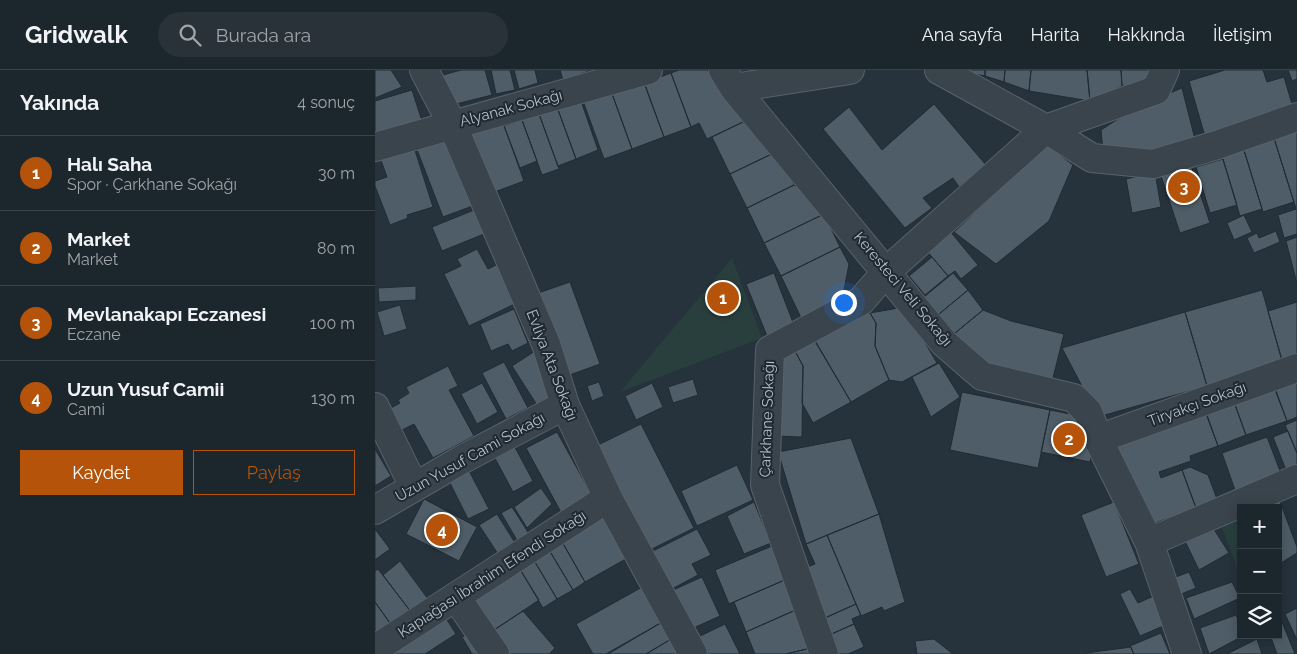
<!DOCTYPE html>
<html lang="tr">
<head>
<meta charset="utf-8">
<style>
	:root { --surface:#1c262d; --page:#293239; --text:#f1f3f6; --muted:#a0a5aa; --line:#3a4349; --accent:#b45309 }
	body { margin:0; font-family:Raleway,sans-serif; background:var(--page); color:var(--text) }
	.controls { position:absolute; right:15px; bottom:15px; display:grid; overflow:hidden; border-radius:0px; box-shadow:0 2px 12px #0003 }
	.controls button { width:45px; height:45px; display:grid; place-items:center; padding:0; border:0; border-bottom:1px solid var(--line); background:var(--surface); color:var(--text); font:25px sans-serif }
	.you { position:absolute; left:468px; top:232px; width:18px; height:18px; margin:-12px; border:4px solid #fff; border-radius:50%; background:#1a73e8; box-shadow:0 0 0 8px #1a73e833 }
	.badge { display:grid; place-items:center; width:32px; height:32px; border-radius:50%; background:var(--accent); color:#fff; font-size:16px; font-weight:700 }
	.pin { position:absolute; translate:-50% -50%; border:2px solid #fff; box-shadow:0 1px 5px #0006 }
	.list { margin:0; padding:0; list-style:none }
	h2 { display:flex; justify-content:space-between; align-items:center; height:65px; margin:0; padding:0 20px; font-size:21px }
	h2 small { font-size:16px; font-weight:400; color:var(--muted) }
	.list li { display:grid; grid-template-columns:32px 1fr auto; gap:15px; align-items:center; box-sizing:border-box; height:75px; padding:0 20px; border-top:1px solid var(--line) }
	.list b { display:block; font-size:19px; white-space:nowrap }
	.list p { margin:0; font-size:16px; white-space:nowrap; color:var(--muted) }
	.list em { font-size:16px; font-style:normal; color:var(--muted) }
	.actions { display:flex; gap:10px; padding:15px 20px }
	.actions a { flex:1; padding:11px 0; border:1px solid var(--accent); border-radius:0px; text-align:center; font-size:18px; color:var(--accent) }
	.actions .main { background:var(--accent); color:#fff }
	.icon { flex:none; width:28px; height:28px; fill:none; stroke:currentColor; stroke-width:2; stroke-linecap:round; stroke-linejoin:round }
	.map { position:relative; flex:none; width:922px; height:584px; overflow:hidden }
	header { display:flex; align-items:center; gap:30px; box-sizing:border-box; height:70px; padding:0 25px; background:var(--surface); border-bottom:1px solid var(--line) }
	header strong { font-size:24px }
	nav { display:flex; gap:28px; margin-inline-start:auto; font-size:18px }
	.search { width:350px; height:45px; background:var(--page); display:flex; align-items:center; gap:12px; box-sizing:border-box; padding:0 18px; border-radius:28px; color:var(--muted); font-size:19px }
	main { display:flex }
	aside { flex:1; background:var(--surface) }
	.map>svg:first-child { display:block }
</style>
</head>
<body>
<header>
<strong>Gridwalk</strong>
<div class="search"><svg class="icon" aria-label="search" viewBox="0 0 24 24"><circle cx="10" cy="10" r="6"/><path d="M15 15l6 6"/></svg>Burada ara</div>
<nav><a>Ana sayfa</a><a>Harita</a><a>Hakkında</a><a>İletişim</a></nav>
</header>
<main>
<aside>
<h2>Yakında<small>4 sonuç</small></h2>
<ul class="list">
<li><span class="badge">1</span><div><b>Halı Saha</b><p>Spor · Çarkhane Sokağı</p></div><em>30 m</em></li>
<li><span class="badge">2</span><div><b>Market</b><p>Market</p></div><em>80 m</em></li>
<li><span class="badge">3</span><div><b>Mevlanakapı Eczanesi</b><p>Eczane</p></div><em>100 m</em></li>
<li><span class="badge">4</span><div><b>Uzun Yusuf Camii</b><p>Cami</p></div><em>130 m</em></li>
</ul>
<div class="actions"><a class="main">Kaydet</a><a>Paylaş</a></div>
</aside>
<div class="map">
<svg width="922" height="584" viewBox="0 0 922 584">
	<rect width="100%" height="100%" fill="#26323c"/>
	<path fill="#293f3e" d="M357,188L387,268L245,322Z
		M866,450V502L864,503L846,455Z"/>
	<path fill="#4e5d67" stroke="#212b34" d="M0,0H16L27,17L0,28Z
		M86,0H110L117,25L77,35L68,5Z
		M116,0H135L140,20L121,24Z
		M139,0H160L163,13L144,19Z
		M185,0H217L188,10Z
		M304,0H332L351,18L368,52L332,69L324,53L316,57L296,3Z
		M593,0H610V6L593,3Z
		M610,0H630L629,12L610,6Z
		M630,0H656L654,21L629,12Z
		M656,0H712L715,31L654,21Z
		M712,0H746L747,16L715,31Z
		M746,0H779L770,14L747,16Z
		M850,0H888L892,12L909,7L920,44L831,70L814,11Z
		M913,0H922V9L917,11Z
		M296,3L316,57L289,67L269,13Z
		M268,9L289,67L257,79L236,21Z
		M235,18L257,79L229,89L207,28Z
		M807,18L822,77L785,86L728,82L726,60L763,36Z
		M37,20L47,51L0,65V31Z
		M205,28L223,80L201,89L182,37Z
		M559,34L611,95L584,117L578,108L548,128L557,138L530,158L448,59L474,37L507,80Z
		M182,37L201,89L183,96L164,44Z
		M164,44L184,99L167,105L147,50Z
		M127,50L149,111L109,126L87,65Z
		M147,50L162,91L145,98L129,56Z
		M368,52L403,81L355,104L337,67Z
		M75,59L103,134L68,147L39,72Z
		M922,61V164L909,168L903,145L921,139L899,68Z
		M899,68L919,132L888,142L868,77Z
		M37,71L58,137L32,145L33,148L15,155L0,116V111L12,107L3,82Z
		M671,74L698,95L674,151L621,194L579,162Z
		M868,77L887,139L865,146L846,83Z
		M403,81L419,115L372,138L355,104Z
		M848,89L862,135L835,143L821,97Z
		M815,93L835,153L805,163L785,103Z
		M780,102L786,137L757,143L751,109Z
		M419,115L441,127L449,144L389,173L372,138Z
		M99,140L109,164L67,181L57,157Z
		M449,144L465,177L406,206L389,173Z
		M869,145L877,162L859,170L852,153Z
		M574,160L603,195L586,209L580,201L573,206L551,180Z
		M901,161L905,172L879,183L872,168L882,163L884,168Z
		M922,167V214L911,171Z
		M465,177L474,194L466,236L429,254L406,206Z
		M102,179L113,199L129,191L148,230L94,256L69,204L86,196L82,189Z
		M557,187L573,206L550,225L534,206Z
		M399,203L419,255L392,266L371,214Z
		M578,203L593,220L558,249L543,232Z
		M195,212L225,294L192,306L163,223Z
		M41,216V230L4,232L3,218Z
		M593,220L608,240L574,268L558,249Z
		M887,220L908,294L832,316L810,242Z
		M922,232V290L908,294L893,241Z
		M25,235L32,259L9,266L2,242Z
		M529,237L562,293L527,312L514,310L500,276L501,253L495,243Z
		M139,239L153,273L137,281L133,274L116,281L105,254Z
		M608,240L636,251L689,264L676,316L590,289L574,268Z
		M810,242L832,316L723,347L687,278Z
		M495,243L501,253L500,276L514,310L476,332L435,263L455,252Z
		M438,267L476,332L438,353L427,333L428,296L419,279Z
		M419,279L428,296L427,367L400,366L401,285Z
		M160,281L181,326L162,335L137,296Z
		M129,292L153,338L131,349L107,303Z
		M564,293L585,327L556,347L537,307Z
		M73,296L83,316L74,320L99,366L58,388L39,354L25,361L14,339L25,333L23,330L34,323L31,317Z
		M318,309L323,325L298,333L293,317Z
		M922,311V347L912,351L900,320Z
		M224,312L229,326L217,331L212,316Z
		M107,313L123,342L102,354L86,324Z
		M277,313L288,337L261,350L250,326Z
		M900,318L912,351L871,365L859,332Z
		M587,322L675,340L663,398L575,380Z
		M859,332L871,365L843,376L831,342Z
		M675,340L705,346L719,372L715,392L666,382Z
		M830,341L843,376L815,386L816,391L784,402L786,408L807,400L821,438L761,460L731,377Z
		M922,350V383L910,355Z
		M266,354L319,458L275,480L221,376Z
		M913,361L922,383V401L913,405L898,367Z
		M182,362L219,429L188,446L151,378Z
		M892,367L907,406L861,423L847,383Z
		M135,368L158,411L138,422L115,379Z
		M476,368L504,444L431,474L403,382Z
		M0,379L16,406L0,416Z
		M91,395L114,439L93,449L71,405Z
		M362,395L378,430L322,456L306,421Z
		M815,397L833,405L842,429L821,438L807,400Z
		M166,418L177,434L152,458L139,437Z
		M903,426L922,477V483L906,493L903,487V438H882Z
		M49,429L102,457L84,491L31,464Z
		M379,432L396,473L369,484L352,446Z
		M739,432L764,494L731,507L706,445Z
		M137,437L158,470L146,477L126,443Z
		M122,444L142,476L125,487L104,455Z
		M231,444L256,486L210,512L186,470Z
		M504,444L530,532L509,541L507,537L486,546L452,465Z
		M835,453L854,483L824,500L807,465Z
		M0,459L15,479L0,490Z
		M322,459L336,485L317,494L323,505L295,520L276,482Z
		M452,465L481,534L448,549L427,499L440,494L431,474Z
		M186,470L210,512L198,520L173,478Z
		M397,476L412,509L354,534L340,500Z
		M173,478L198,520L182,529L157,487Z
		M157,487L182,529L168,538L143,496Z
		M25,491L53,529L36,542L8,505Z
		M143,496L164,530L113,564L92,533Z
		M3,499L36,542L17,556L0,532V501Z
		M814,502L821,518L799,527L793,510Z
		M327,507L345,546L314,560L296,521Z
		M412,509L425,538L371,562L359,532Z
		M857,512L865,528L819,549L811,528Z
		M269,516L289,551L231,584H218L201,554Z
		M755,519L763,533L781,525L793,554L765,566L745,524Z
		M0,532L17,556L0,568Z
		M481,534L486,545L477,549L479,554L452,566L445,550Z
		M425,538L440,577L411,584H380L371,562Z
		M922,538V570L910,544Z
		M148,541L180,578L174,584H130L113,564Z
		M67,542L81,564L50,584H2Z
		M861,545L866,556V565H870L834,584L825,558Z
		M905,547L920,584H902L895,565H903Z
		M289,551L298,568L271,584H233Z
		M350,554L365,584H324L317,570Z
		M479,554L489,577L473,584H460L452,566Z
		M100,560L114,584H97L87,567Z
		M786,563L795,584H759L755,576Z
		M298,568L307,584H271Z
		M559,569L578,584H542L540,571Z
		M882,569L887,584H852Z
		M440,577L442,584H411Z
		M756,577L759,584H711V583Z"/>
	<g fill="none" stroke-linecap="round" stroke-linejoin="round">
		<defs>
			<path id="minor" d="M49,0L77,54L171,274L190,335L233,428L318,584
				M348,0L359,18L569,273L607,306L699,328L713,342L723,369L774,472L812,584
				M564,0L671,59L717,88L778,94L842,75L922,47
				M359,18L475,0
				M0,77L273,0
				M0,337L39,417
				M723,369L922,298
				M0,440L86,390L190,335
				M774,472L922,409
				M81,527L120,584
				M0,579L233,428
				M449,584L390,415L395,280L486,231L512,201L671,59L781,20L790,0"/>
		</defs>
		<use href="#minor" stroke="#58626b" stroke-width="30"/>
		<use href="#minor" stroke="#3a444d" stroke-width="28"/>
	</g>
	<g text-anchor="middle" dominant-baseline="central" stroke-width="4" stroke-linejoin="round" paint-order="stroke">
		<g font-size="15" fill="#b5bfc8" stroke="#1f2932">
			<text transform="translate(136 38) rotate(-15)">Alyanak Sokağı</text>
			<text transform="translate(528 219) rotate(50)">Keresteci Veli Sokağı</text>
			<text transform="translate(177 295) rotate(69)">Evliya Ata Sokağı</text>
			<text transform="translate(822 334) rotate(-20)">Tiryakçı Sokağı</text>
			<text transform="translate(392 349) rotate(-88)">Çarkhane Sokağı</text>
			<text transform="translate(95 387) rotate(-29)">Uzun Yusuf Cami Sokağı</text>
			<text transform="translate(117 504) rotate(-33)">Kapıağası İbrahim Efendi Sokağı</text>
		</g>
	</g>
</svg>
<div class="controls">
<button>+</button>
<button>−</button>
<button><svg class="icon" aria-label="layers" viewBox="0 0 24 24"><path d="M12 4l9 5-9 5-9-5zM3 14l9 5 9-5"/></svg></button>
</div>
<div class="you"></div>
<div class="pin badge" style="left:348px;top:228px">1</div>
<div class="pin badge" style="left:694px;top:369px">2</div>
<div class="pin badge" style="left:809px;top:117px">3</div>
<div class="pin badge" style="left:67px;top:460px">4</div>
</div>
</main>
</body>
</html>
